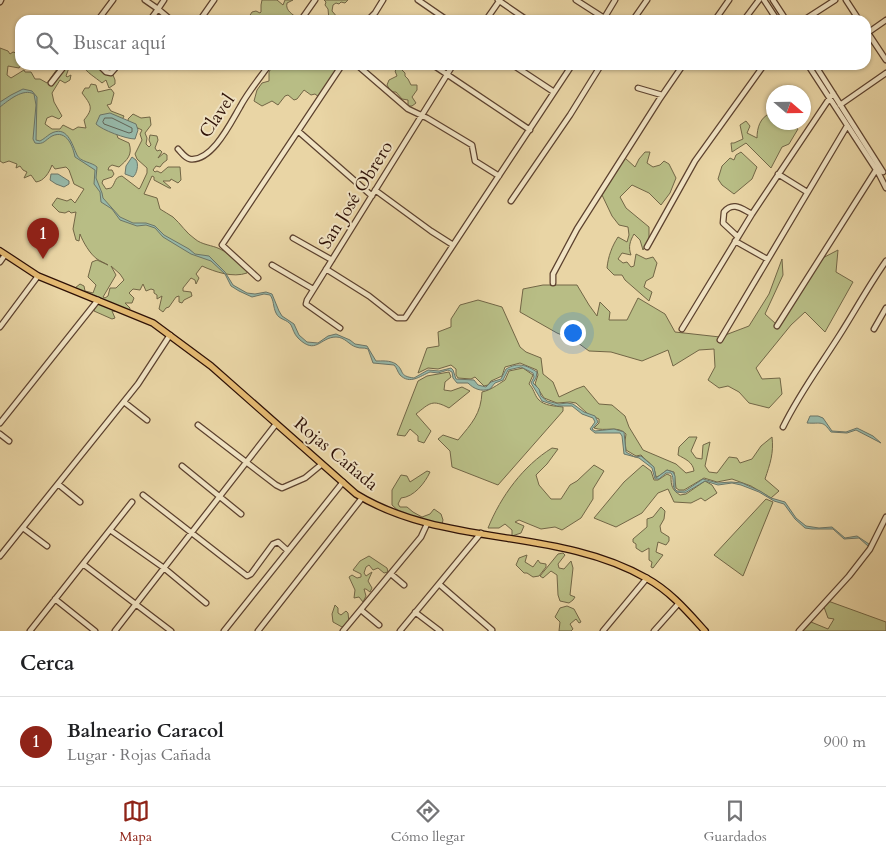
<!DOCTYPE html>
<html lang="es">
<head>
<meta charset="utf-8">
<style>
	:root { --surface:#fff; --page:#f2f2f2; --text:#202124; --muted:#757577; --line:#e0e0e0; --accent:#8f2418 }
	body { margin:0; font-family:Cardo,serif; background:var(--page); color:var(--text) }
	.compass { position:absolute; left:766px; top:85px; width:45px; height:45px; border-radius:50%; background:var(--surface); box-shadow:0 1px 4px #0004; rotate:110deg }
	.you { position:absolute; left:572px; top:332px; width:18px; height:18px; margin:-12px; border:4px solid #fff; border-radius:50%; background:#1a73e8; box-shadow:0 0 0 8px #1a73e833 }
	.badge { display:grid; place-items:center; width:32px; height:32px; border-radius:50%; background:var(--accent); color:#fff; font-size:16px; font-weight:700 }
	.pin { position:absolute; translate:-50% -41px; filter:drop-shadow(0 1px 2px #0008) }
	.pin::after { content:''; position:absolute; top:26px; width:18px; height:15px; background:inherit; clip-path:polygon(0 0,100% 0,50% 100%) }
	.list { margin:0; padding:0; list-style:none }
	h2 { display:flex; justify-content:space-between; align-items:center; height:65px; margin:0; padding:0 20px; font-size:21px }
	h2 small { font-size:16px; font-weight:400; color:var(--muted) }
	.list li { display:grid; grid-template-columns:32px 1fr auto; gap:15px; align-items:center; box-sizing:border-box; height:90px; padding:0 20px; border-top:1px solid var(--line) }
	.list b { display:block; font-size:19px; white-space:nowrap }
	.list p { margin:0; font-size:16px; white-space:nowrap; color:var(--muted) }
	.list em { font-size:16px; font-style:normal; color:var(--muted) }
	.icon { flex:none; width:28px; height:28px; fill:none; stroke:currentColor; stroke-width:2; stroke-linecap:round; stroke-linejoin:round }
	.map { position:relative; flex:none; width:886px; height:631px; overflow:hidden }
	.search { position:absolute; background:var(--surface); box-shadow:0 1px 4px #0004; left:15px; right:15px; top:15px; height:55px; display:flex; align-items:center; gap:12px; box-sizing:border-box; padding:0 18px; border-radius:15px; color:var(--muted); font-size:19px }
	.sheet { height:155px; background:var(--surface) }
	nav { display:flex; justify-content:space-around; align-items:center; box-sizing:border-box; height:70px; border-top:1px solid var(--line); background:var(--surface); font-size:14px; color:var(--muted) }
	nav a { display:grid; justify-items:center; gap:2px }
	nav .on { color:var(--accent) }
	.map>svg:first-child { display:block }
</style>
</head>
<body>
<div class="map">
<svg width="886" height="631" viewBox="0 0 886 631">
	<rect width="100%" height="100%" fill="#e9d5a5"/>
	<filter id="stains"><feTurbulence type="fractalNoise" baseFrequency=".004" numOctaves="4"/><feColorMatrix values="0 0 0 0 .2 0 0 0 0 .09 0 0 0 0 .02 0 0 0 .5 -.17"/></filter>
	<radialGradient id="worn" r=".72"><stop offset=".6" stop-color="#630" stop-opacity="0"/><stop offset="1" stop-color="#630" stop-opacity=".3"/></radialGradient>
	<path fill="#b8bd85" stroke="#726646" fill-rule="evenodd" d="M262,0H277L283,5L285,0H293L287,3C285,11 293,14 298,19L247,20L252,12L256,11L260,13L261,12V5Z
		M324,0H348L345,3L341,2L339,4L336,3L333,5L332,11L338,18L336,20H329L328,9L325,5L326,2Z
		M0,48L8,51L10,54L13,52L16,53L17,57L20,59L21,65L19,68L8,66L7,75L11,78L24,70L25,72H31L35,79H40L47,83L60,65H70L66,76L67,77L71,75L70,80L65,83L60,80L52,93L54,102L62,116L59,119L52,116L47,118L45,124L52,129H60L63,125L73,130L78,127L86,128L84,120C94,108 91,105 82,93L85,88H89L91,84L96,85L98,92L111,89L114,93L111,104L107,105L111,111L124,116L116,132L118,138L129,143C133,155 127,160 119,167L112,165L109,167L108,170H112L114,174L112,177L103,180L102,183L106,189L111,188C116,183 114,177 122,176L139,189L140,188L147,173V168L137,159L135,154L142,140L140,134L142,130L129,124L128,119L133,114L141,118L150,117L151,125L145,133L147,138L146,144L149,147L151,145L149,140L150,135L157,136L158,140L155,148L157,151L160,150L162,152L158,158L164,153L167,155V160L163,163L160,167L156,166L153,170L155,172L157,171L161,173L168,167H180L181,180L178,183L171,179L170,181H163L171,188H169L154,180V177L152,176L144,194L157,198L160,209C164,212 169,214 173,217C181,224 186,233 195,239C202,245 212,245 220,249C229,253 239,265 248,271L247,273C233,278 215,272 202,266L196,274L199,278L196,284L195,280L191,278L183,288V291L191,292L192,296L184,300L182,303L179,302V296L176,297L169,307L166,308L163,312L159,309L162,296L157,299V295L154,293V290L151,289L146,291L143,284L140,290L133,289L129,293L134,298L132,303H125L130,308L129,312L112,311L115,318L112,319L94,311L97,302L74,291L75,288L80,284L84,286L85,291L93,293L96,285L88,277L92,262L97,260L108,265C105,263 100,261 97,259C90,254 83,242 80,234L79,241L76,240L73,229L76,212L71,213L69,211L65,213L59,212L52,205L57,198L67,201L71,199L75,203L84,189L74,184L69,170L66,167L55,169L52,165C49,173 44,181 36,182L31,175L24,178L27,172L23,170L20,166L16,168L17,164L9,161L3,163L0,161ZM111,266L120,274L124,280L116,288H110L108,296L105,298L103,297L116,275Z
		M82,65H97L107,75H113L115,80V84L109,88L106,80L102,83C95,77 87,73 82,65Z
		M273,65H339L319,97L315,94L311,95L304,90L297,99L294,100L288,95L285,96L278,105L272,101L262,106L254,101L257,90L262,83L269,81V72Z
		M399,67L405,73V76L408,79L411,85H417V90L412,97L416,103L412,106H408V100L402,99L396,92H391L387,85L389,80L397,76L395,71Z
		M771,113L773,114L774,122L790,123L798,129L789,144L782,147L771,168L746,143L732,152L731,143H734L743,139L740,125L746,121L750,126L747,133L757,138C757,128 760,117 771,113Z
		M645,152H650L647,163L653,167L660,165L664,161L669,164L676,178L670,193L661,205L649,193L632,185L620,197L626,208L649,227V239L643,250L640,240L634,234C630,241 628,247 631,255L622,253L618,259L623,263L627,262L631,267L634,266L636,254L646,259L653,257L657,263L653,277L646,281L644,287L652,292L649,301L625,280L622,275H614L607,268C608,257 612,246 618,237L627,242L629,235L628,227L619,225L612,216L602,195L617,168L625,158L635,167L639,159Z
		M741,152L757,167L752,179L734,194L722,185L718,179L722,166L730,158L734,160L736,155Z
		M838,250L836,272L853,282L825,332L805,312L791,325L756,368L762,379L780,378L782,394L769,408L749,403L739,392L728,386L719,388L708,380L715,367L714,349L699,350L673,366L668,350L642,361L611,352L589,351L574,340L557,333L520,312L523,289L543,285H577L589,305L597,316L600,302L610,312L609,320H627L638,298L665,314L675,332L720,337L749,326L769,294L782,259L783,275L765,314L776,324L815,262Z
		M478,300L502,307L520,347L526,352L541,358L543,374L553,382L559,397L576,389L584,386L599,404L612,405L625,416L629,427L643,450L676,464L686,473L694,471C693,462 685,459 678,455L679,447L689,437H697L691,451L696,458L702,459L703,445L710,442L705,466L709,472L717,473L729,457L737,458L740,463L752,459L761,446L772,437C774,453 770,464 765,479L779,491L771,498L751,486L732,479L717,482L704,478L684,490H679L676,488L674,472L667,470L659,476L656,477C654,463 649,464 641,455L636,456L626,450L625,441L626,434C618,425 605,432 594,428L599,423V419L588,414L576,403L570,402L557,403L544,398L535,384L538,375L537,370L520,363L505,367L502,376L491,381L488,385L484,386L475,377L471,379L458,378L456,375V369L451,365L438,369L428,368L418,373L427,348L439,346L438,332L451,327V319L460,305Z
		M523,368L533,375L529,384C534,389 534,394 538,399C544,406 555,406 563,407V411L498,485L452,467L450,451L438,439L443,435L458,440C472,423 481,414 482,392C491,390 497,385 505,380L509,371Z
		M449,372L451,377L445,382L444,390L451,391L462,387L470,391L449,408C432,399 430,403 416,414L431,431L424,443L418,441V436L410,429L405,436L397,435L418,381L427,376Z
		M552,448L558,449L547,464L536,475L539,485L551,499H561L570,485L577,481L594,465L604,471L593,489V499L581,518L562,530L555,527L541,529L519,520L515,522L524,526L521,533L512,536V530L505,524L499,528H488C501,496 523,466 552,448Z
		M643,465L651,471L654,480H658L667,474L671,476C671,486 672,490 680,495L686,494L705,481L712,485L717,493L705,501L701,498L691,503L674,502L668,489L658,493L642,513L616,527L594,518L624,482Z
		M427,471L430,472C425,483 414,497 401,498L398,504L400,507H407L413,512L422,517L430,514L434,509L441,514L443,520L442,524L403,515L392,505V490L401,475L407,476L410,482Z
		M766,499L773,502L743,576L714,555Z
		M661,507L665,511L664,519L660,526L661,532L669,537V541L666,545L658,542L656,552L663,555L653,568L651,567L652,562L649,560V548L642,552L636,548V544L633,542V539L647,527V519L653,517Z
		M563,553L565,555L558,564L559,568L564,569L571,561L573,568L570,595L575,597L573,600L569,603L560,601L558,595L557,575L551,571L543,578L540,576L558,554Z
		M527,555L525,562L533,567L538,560L540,563L546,564V567L539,576L533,577L527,573H524L516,565L519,558Z
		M369,556L387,568L388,572L384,573L378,568L373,570L369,565L366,567L364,573L366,576L372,572L368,581L372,588L370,592L366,589H364L366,596L363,602L359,597L354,598L355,590L349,577L352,575L357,578L361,577V574L353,570L360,561Z
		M828,601L886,622V631H802L811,622L828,629L834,619L828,618L824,607Z
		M335,605L338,608V613L341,615L346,611L348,613L349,622L342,627L333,622L332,614Z
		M567,606L574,609L581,622L579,623L576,619L570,624L573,629L571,631H559L560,622L555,617L560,608Z"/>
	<path fill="#97b8a8" stroke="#6d7567" d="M23,89L32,91L37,97L36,140L40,141C44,139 47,136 50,134C67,124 72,144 77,155C80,162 92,162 97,167L96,178L102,193L103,198L120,217L133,223H146L155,226L164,235L189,249L195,254L209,256L225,272L233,285L247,293L255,294L266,292L272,294L279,311L282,316L294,324L299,335L307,342L318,343L328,336L336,334L350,340L355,344L367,346L376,361C381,361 390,360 396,364C405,371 398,376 414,378L428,370L439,371L451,368L453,370L456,379L474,380L478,385L486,387L491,382L501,379L506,369C518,362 526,365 537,372L536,378L533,383L539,389L541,396L547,401L559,404L567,403L573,404L584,412L595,416L598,422L592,429L595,431L614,429L624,432L626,452L635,457L641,456L654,467L656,478L667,470L673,472L675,476V489L677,491H685L703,479L718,483L731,482L742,483L760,491L771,498L785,502L796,518L806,526L819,528L832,527L845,538L857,536L869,544L868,546L859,538L844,539L833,529H812L805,528L795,519L784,504L774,501L759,492L741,485L732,483L718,485L705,481L685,493L676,492C671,486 675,479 671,473H666L659,479H655L652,468L639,458L624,454L622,436L620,433H595L590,429L595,422L593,418L582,414L572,406H557L542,401L531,383L534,377L533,373L521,367L508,370L503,380L495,383L490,389C481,392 474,389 468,383H457L453,378L452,372L448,370L438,373L430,372C420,376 410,385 400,375C397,371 397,368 394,365L373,363L368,349C363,347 361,349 356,347C349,345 345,337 336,337C320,337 316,356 298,338C294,334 293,329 291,325C287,319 279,320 276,313C273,307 274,300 270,295L264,294L252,297L239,291L231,286L225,274L211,261L191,254L163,237L155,228L146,225L137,226L120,220L112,209L101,202L100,192L94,184L95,170L75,157C73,147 67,129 52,136C45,140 44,145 35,143L33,139L36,105L34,94C23,88 9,100 0,107V102L11,95Z
		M110,113L136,124L138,130L135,139C126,139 102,130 96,124L100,115Z
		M132,157L136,160C139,164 137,174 133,177L125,174L126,166Z
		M51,174H58L69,181V184L64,187L56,184L50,180Z
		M810,416H818L823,418L832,431L846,432L857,428L873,436L881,443L856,430L847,433L831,432C822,420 822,424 807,423Z"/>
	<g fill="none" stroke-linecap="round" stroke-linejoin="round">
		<path stroke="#626457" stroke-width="1" d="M105,118H112L132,128V132L129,133L104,124L103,122Z"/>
		<defs>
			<path id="minor" d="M145,0L158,9L150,20
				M164,0L158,9L171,20
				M418,0L447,20
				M498,0L527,20
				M576,0L604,18
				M764,0L777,20
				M773,0L786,20
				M846,0L859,20
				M0,2L1,0
				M98,20L113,0
				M200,20L214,0
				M301,20L315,0
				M368,20L375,13L383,0
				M486,20L500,0
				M603,20L615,0
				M633,20L647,0
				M715,20L729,0
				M744,20L759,0
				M804,20L835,0
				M866,30L886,60
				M866,34L886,20
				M99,65L106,72L111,73L118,65
				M357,65L408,109L427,118L472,145L475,161L499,176
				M433,65L530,130
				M513,65L554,92
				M808,65L879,174L886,188
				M815,65L883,172
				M51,83L65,65
				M638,88L662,95
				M840,105L886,73
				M298,131L372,196
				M178,149C182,153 185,158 190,159C212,162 231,122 240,107C248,92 259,79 269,65
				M778,174L807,192
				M375,190L431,231L453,245
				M511,201L570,115L601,65
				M738,237L723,223L724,212C733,201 742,209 752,214
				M293,238L332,260
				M735,241L767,259
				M647,247L695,161L764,65
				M0,262L5,255
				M272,265L313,289
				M326,269L369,296L397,318H405L572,65
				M258,278L222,245L342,65
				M553,283V274L577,229L659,100L683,65
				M777,326L876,170
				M0,327L38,276
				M340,328L306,304L307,300L453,65
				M682,329L752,214L833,93
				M874,329L886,308
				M720,340L847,126
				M124,402L147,420
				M0,423L98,300
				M198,425L276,485L282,488L305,478L322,464
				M783,427C799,394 820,366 839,336C855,311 869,285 886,261
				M0,434L9,441
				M182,466L241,514
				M58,484L80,502
				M143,495L247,576L251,574L273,544L278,542L288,551
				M23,528L47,546
				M110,530L164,568L206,603
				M0,556L138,384L170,335
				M83,564L171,631
				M391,574L404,585
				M439,584L492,630L491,631
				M55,599L95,631
				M361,610L379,625
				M415,612L440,631
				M30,631L132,502
				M115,631L276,424
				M224,631L343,482
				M258,631L362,498
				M343,631L421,537L427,524
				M400,631L481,533
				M603,631L647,578
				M654,631L679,603
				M799,631L849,576L870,549L886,517"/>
			<path id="major" d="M0,251L38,276L153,323L211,366L356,494C444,548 557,527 646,578C670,591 687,611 705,631"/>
		</defs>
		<use href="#minor" stroke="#5c412e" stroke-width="7"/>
		<use href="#major" stroke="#2d1006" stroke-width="8"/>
		<use href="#minor" stroke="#f1e4c4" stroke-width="4.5"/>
		<use href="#major" stroke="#e4ba72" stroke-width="5.5"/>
	</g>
	<g text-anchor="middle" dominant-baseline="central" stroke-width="4" stroke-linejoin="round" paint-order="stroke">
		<g font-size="18" fill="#2d1006" stroke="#f1e4c4">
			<text transform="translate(217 116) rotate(-56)">Clavel</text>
			<text transform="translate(356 195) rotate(-58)">San José Obrero</text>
			<text transform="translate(336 454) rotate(40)">Rojas Cañada</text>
		</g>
	</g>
	<rect width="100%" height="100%" filter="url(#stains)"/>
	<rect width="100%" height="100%" fill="url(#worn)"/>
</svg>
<svg class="compass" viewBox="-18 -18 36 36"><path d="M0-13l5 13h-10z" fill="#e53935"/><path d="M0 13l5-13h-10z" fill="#757577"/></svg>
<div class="you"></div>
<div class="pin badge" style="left:43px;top:259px">1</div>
<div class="search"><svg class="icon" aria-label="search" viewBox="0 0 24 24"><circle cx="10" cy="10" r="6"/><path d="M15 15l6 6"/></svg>Buscar aquí</div>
</div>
<section class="sheet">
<h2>Cerca<small></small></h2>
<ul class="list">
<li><span class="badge">1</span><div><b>Balneario Caracol</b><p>Lugar · Rojas Cañada</p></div><em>900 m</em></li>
</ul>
</section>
<nav>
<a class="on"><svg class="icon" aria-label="map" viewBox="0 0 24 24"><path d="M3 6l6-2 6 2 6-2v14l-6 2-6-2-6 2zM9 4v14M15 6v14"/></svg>Mapa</a>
<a><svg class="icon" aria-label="directions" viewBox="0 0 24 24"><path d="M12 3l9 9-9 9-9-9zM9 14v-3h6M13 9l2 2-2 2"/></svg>Cómo llegar</a>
<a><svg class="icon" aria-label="saved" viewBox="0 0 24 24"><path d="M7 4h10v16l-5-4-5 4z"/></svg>Guardados</a>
</nav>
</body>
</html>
